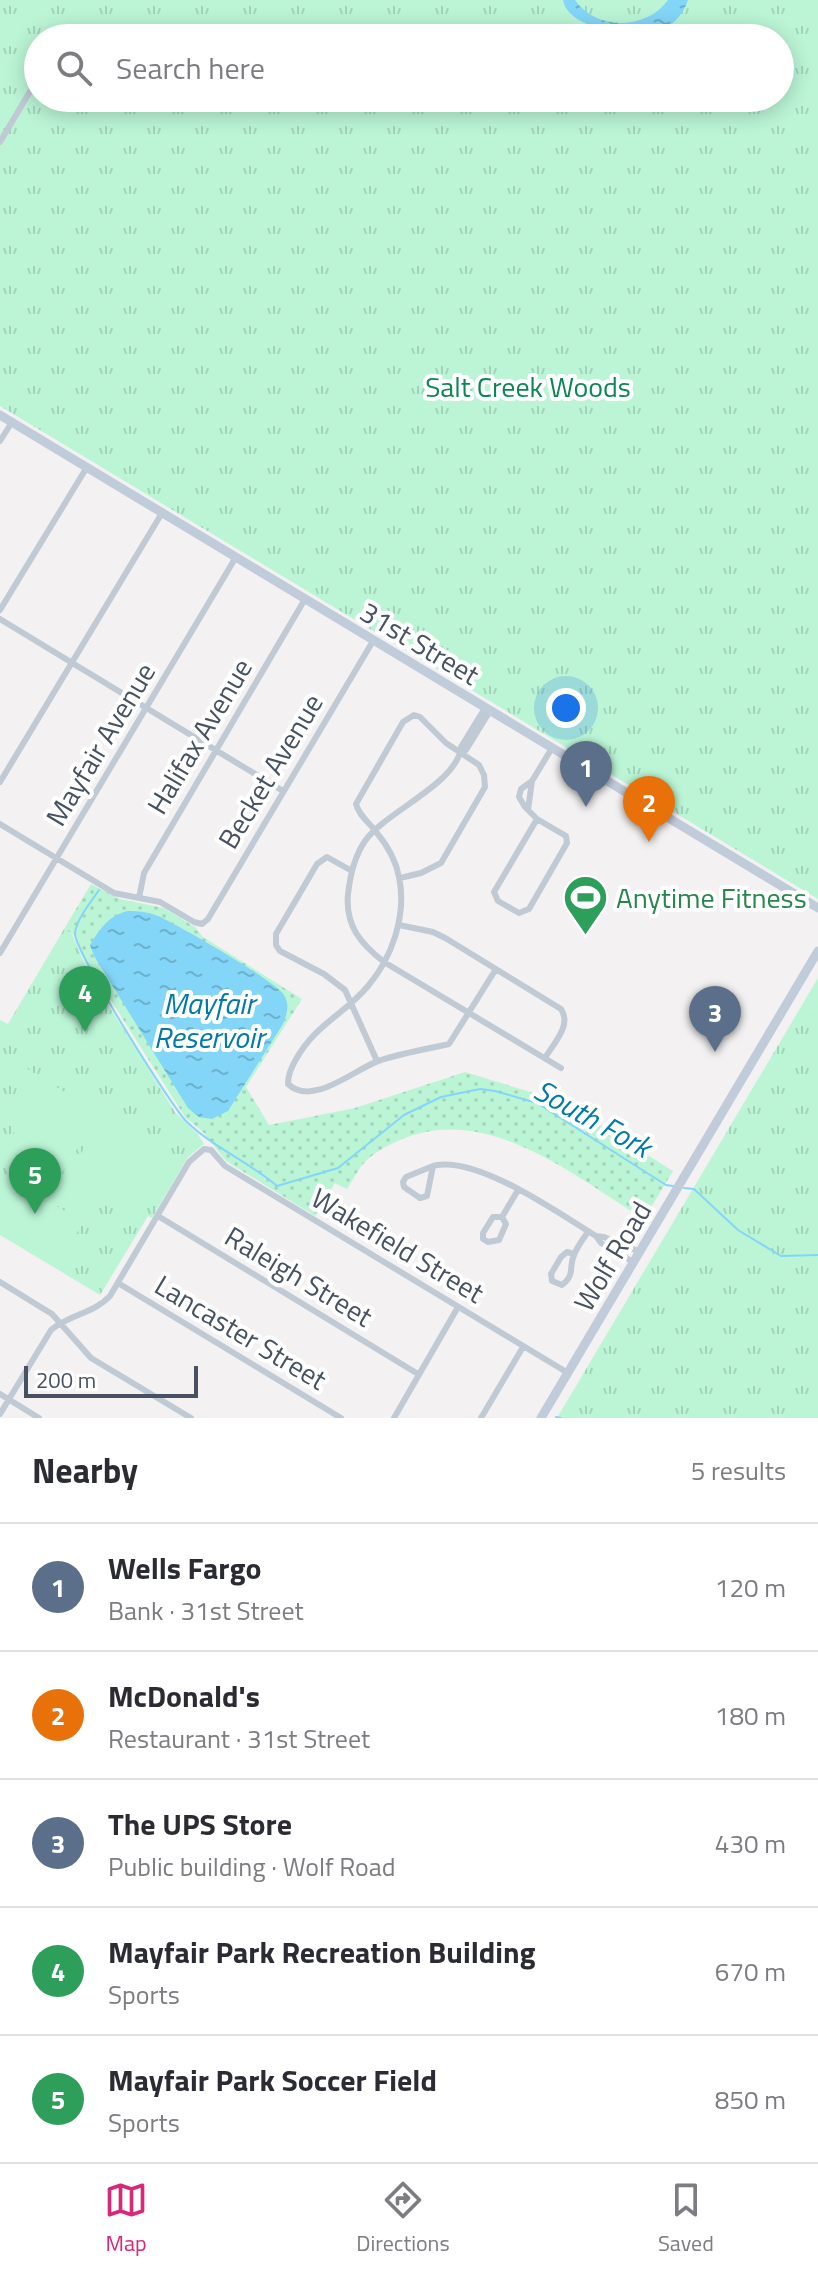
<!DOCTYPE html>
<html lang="en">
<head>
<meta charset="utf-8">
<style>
	:root { --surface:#fff; --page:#f2f2f3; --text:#2b2b33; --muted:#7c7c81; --line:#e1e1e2; --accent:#db2777 }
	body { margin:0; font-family:"Titillium Web",sans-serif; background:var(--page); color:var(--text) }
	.scale { position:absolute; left:24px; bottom:20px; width:174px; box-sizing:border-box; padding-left:8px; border:4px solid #465261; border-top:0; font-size:22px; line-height:28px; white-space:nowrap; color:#465261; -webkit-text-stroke:6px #fff; paint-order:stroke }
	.you { position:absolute; left:566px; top:708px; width:28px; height:28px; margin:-20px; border:6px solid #fff; border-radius:50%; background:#1a73e8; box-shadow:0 0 0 12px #1a73e833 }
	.badge { display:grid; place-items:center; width:52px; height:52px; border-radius:50%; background:var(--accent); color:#fff; font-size:26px; font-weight:700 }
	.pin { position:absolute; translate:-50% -66px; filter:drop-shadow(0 2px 4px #0008) }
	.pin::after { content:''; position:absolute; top:42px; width:28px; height:24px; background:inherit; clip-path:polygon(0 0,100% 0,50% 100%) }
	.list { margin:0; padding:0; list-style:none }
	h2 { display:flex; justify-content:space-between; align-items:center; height:104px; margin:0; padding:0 32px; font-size:34px }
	h2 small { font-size:26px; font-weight:400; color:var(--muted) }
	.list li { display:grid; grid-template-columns:52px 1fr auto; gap:24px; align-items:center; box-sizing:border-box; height:128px; padding:0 32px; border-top:2px solid var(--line) }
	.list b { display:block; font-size:30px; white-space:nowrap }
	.list p { margin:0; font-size:26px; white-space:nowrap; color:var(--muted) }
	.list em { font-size:26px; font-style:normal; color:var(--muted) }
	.icon { flex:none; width:44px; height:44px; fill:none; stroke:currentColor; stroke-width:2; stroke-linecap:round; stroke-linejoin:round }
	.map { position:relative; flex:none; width:818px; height:1418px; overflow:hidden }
	.search { position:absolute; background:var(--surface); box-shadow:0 4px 20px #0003; left:24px; right:24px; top:24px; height:88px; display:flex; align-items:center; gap:20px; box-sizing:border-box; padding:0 28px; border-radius:44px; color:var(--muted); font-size:30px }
	.sheet { height:744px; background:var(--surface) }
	nav { display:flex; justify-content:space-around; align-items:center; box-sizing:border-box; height:112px; border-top:2px solid var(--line); background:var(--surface); font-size:22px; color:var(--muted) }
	nav a { display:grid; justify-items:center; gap:4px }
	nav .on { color:var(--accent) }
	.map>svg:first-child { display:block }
</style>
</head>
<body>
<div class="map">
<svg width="818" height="1418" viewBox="0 0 818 1418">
	<defs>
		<pattern id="grass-dots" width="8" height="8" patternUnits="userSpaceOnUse" patternTransform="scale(2)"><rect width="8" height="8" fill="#bbf5d6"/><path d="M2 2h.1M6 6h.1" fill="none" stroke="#a2d4ba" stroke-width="1.8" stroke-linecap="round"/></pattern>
		<pattern id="park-tufts" width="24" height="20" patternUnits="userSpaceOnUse" patternTransform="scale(2)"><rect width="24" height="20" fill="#bbf5d6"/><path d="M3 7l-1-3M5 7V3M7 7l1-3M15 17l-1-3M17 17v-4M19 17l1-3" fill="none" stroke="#a2d4ba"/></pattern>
		<pattern id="water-ripples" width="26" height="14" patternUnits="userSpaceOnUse" patternTransform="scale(2)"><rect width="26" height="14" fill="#83d6f7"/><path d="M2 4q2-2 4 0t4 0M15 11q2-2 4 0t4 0" fill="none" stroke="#6db0cb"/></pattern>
	</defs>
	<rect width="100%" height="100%" fill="#f3f1f1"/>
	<path fill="url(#grass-dots)" d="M91,884L120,899L164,908L195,927L203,937L302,999L246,1087L269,1125L355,1108L465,1072L563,1102L673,1171L644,1219C574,1176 487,1102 400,1140C388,1145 373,1153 364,1163C357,1170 353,1181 347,1189L335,1183L315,1216L226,1161L203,1132L185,1117L93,972L80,949L77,937L64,929Z"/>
	<path fill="url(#park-tufts)" fill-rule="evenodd" d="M0,0H818V899L0,406ZM38,38H780V98H38Z
		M64,929L72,934L90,976L175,1112L197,1133L204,1144L188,1157L152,1218L148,1216L100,1295L0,1235V1020L8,1024Z
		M818,978V1418H557Z"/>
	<path fill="#bbf5d6" d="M26,1068L95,1111L97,1117L54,1186C11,1156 0,1115 26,1068Z
		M107,1117L174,1158C149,1204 105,1215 61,1186L102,1119Z
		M15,1181L83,1222L60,1262L0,1225V1206Z"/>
	<path fill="url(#water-ripples)" d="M563,0H575C596,31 647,30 668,0H688C673,43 625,40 590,25C578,21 565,12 563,0Z
		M128,911C138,911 149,912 158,916C177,924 277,982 284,995C290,1005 287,1014 283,1024L228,1111L212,1119L199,1117L188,1108L94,956L90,945C100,929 109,915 128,911Z"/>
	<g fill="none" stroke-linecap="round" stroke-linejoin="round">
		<path stroke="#83d6f7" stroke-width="2" d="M99,890C91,902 77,918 75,933C73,949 171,1107 187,1122C214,1148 249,1162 277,1186L338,1168L404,1115L441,1097L480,1089L495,1091L537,1103L666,1185L673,1186
			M684,1188L694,1189L738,1230L781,1256L818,1255
			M556,1417L561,1418"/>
		<path stroke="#c0cad4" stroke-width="6" d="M0,142L38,78
			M0,441L12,422
			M0,610L87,467
			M0,619L283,791
			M485,708L461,747C458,783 385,812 365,841C354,857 350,876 348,894C345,926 361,944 384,962L561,1068
			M461,753L466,750L490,711
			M532,781L521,789L519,797L525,807L537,819
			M0,782L162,513
			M528,810L532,781L552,748
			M537,819L566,836L567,843L529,909L519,913L498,901L494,892Z
			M0,824L114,893L160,902L194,922L202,924L208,919L373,641
			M352,871L327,857L317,864L276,934V945L280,951L324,974L345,990L377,1061
			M400,878L421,873L441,863L485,787L484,775L479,765L446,743L420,717L414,715L403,722L356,804C359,816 370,823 377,833C387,845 396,861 399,877C407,915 392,958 368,986C344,1015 315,1024 295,1061C291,1069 288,1075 288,1084C313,1108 357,1067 381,1060C403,1053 426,1049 449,1044L496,969
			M139,898L144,873L305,599
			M399,925L433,932L447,939L561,1009C572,1025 554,1043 545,1058
			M0,953L236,557
			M433,1166L427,1196L420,1198L404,1187L403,1182L406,1177L433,1166L437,1165C481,1158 558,1213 596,1236L601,1243L633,1262
			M158,1216L418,1374
			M502,1217L506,1224L499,1240L488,1242L483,1239V1233L493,1217H502L518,1190
			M596,1236L604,1237L640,1252
			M574,1254L567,1252L561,1257L551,1274L552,1281L562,1285C576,1274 568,1268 574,1255C577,1247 583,1239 588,1232
			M0,1282L52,1314L91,1358L191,1418
			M118,1283L341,1418
			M0,1394L39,1418
			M0,1414L51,1330C69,1315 94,1313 110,1296L189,1162L204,1149L211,1150L225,1166L568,1373
			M394,1418L458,1307
			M481,1418L523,1347"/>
		<path stroke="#c1ccdb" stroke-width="9" d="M0,415L818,908
			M541,1418L818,951"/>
	</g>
	<defs>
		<symbol id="stadium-pin" viewBox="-11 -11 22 30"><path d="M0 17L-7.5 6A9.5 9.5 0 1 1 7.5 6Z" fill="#2e9e5b" stroke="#fff"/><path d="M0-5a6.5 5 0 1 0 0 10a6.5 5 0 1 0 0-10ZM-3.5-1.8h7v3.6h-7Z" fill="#fff"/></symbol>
	</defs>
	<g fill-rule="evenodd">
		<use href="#stadium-pin" x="560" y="872" width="51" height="69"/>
	</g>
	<g text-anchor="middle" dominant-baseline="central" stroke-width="8" stroke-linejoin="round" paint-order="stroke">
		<g font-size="28" fill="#0c8753" stroke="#fff">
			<text x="528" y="386">Salt Creek Woods</text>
		</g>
		<g font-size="28" fill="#465261" stroke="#fff">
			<text transform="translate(420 643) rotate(31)">31st Street</text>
			<text transform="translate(199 736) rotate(-59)">Halifax Avenue</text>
			<text transform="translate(100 744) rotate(-59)">Mayfair Avenue</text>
			<text transform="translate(270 771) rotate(-59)">Becket Avenue</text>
			<text transform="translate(398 1245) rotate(31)">Wakefield Street</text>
			<text transform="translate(612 1256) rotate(-59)">Wolf Road</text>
			<text transform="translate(299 1276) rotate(31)">Raleigh Street</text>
			<text transform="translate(241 1332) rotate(31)">Lancaster Street</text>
		</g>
		<g font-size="28" fill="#27864d" stroke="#fff" text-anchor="start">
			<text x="616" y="897">Anytime Fitness</text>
		</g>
		<g font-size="30" font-style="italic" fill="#027aa9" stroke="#fff">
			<text x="209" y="1003">Mayfair<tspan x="209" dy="34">Reservoir</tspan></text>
			<text transform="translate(593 1118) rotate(29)">South Fork</text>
		</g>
	</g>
</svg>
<div class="scale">200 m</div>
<div class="you"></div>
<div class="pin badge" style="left:586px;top:807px;background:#5c6f8a">1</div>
<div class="pin badge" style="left:649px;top:842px;background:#e8710a">2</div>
<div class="pin badge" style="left:715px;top:1052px;background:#5c6f8a">3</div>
<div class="pin badge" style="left:85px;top:1032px;background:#2e9e5b">4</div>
<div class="pin badge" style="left:35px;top:1214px;background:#2e9e5b">5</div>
<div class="search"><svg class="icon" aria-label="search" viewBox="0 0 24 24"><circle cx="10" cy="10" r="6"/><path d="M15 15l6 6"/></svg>Search here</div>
</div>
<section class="sheet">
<h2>Nearby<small>5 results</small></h2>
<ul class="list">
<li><span class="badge" style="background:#5c6f8a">1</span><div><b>Wells Fargo</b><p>Bank · 31st Street</p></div><em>120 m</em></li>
<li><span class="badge" style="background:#e8710a">2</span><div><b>McDonald's</b><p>Restaurant · 31st Street</p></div><em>180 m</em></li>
<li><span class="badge" style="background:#5c6f8a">3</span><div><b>The UPS Store</b><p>Public building · Wolf Road</p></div><em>430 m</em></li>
<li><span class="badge" style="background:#2e9e5b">4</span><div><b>Mayfair Park Recreation Building</b><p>Sports</p></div><em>670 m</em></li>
<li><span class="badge" style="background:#2e9e5b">5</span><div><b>Mayfair Park Soccer Field</b><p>Sports</p></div><em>850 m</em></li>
</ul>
</section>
<nav>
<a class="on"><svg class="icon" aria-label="map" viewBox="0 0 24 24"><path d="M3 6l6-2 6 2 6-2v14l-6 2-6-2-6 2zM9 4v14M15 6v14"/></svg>Map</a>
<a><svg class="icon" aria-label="directions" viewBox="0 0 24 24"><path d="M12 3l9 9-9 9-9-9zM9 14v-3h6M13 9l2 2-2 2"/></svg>Directions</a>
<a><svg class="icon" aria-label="saved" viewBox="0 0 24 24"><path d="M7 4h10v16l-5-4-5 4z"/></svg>Saved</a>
</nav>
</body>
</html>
